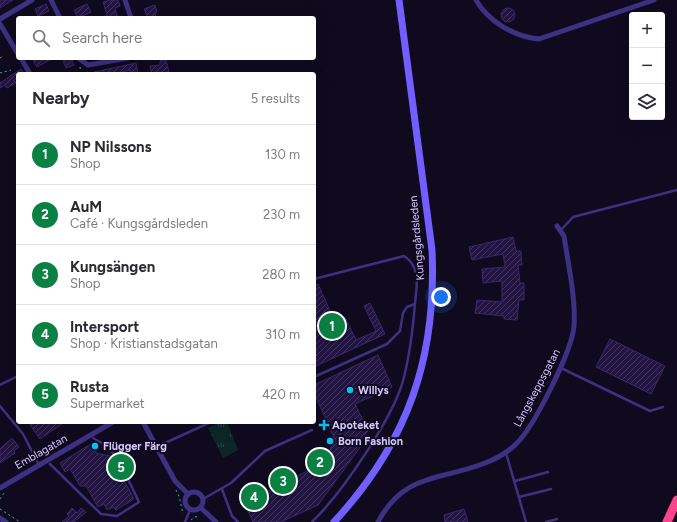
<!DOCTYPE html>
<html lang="en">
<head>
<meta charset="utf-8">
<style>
	:root { --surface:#fff; --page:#f7f7f7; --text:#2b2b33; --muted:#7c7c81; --line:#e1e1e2; --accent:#0b8043 }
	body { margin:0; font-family:Figtree,sans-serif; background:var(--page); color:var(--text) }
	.controls { position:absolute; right:12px; top:12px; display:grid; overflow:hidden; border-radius:4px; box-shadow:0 4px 16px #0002 }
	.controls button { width:36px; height:36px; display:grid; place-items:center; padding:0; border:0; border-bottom:1px solid var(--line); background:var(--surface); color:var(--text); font:20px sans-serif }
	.you { position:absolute; left:441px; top:297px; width:14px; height:14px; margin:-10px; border:3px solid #fff; border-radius:50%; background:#1a73e8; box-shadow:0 0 0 6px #1a73e833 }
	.badge { display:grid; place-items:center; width:26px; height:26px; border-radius:50%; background:var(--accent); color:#fff; font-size:13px; font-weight:700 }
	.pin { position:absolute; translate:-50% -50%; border:2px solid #fff; box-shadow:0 1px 4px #0006 }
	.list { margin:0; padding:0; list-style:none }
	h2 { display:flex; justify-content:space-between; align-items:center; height:52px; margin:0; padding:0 16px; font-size:17px }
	h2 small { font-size:13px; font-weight:400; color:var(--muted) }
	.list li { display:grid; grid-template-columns:26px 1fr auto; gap:12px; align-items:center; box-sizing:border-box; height:60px; padding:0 16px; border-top:1px solid var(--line) }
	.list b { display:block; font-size:15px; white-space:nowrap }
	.list p { margin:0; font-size:13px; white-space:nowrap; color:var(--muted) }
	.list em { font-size:13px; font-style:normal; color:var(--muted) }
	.icon { flex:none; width:22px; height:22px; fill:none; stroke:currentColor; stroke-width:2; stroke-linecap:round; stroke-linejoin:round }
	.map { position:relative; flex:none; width:677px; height:522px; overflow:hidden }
	.search { position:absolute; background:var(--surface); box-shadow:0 4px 16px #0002; left:16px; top:16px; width:300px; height:44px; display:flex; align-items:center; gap:10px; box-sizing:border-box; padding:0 14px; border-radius:4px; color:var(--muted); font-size:15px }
	.panel { position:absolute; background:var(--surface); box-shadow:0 4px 16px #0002; left:16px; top:72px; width:300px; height:352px; border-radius:4px }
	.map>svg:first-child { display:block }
</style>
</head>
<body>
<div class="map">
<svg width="677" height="522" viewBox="0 0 677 522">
	<defs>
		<pattern id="park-tufts" width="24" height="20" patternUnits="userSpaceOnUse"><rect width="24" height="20" fill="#0d2729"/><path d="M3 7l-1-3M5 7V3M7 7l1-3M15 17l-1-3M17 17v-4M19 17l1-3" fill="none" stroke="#2f4549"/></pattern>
		<pattern id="building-hatch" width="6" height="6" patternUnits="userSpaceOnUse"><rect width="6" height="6" fill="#221541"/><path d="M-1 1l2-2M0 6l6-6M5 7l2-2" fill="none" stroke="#41365e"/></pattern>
	</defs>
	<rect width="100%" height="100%" fill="#100a1f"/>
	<path fill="url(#park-tufts)" d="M220,422H227L238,450L223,458L208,428Z"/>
	<path fill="url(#building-hatch)" stroke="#3b256f" d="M0,0H13L0,8Z
		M110,0H118L120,6L115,8L118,18H108L103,2Z
		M46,4L49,11L38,16L35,9Z
		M87,4L91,12L78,18L74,10Z
		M155,5L157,12L155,13L156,18H148L144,9Z
		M501 15a7 7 0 1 1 14 0a7 7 0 1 1-14 0Z
		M37,58H53L37,67L33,60Z
		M62,58H71L74,65L66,68Z
		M166,60L169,72L152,74L150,66L160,65V61Z
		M136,63L138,74H130V70L115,74H94V72Z
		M21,69L24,74H18V77L14,80L16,83L7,88L5,85L0,88V83Z
		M513,237L516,251H521L522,265H518L520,283H524V300H519L517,320L504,319V316L475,313L477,300L502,302V281L483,283L482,269L505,267L503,254L472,260L469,247Z
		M318,284L335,322L345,317L356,340L376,331L364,306L370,303L385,334L314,367V286Z
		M610,339L665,366L651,394L596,367Z
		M378,355L392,387L355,404L368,431L365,434L367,438L318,505L281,522H253L244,503L323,463L335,440L314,393V385Z
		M28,422H65L40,439Z
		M12,438L19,447L14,451L15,453L0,463V449Z
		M91,444L96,453L111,456L134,499L116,510L113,507L107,510L104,504L98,507L86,486H80L70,469L65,472L60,463Z
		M72,508L77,513L81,508L86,512L74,522H62L69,516L67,514Z
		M464,509L468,522H445L444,515Z"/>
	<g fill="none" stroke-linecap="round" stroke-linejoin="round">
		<path stroke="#23b3b8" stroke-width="1" stroke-dasharray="2 3" stroke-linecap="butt" d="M0,58L3,56
			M80,67L81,74
			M0,73L11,70
			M176,490L179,496L183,514
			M0,499L4,493
			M0,509L20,522
			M191,520L195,517L200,516"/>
		<path stroke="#3c3182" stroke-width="2.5" d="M561,230L573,217L677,190
			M561,368L650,411L663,407
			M314,377L387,344L400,331L403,313L407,307L415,304
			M0,385L18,376
			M0,406L23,434L39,465
			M157,444L165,443L211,422
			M506,453L526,522
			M50,464L101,514L117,516L139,502L127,477L109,447L93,438
			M515,481L548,472
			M222,489L232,516L238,522
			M519,497L551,489
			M203,499L231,483L265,451L312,430
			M185,522L190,510
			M312,522C341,494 395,416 404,377C410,353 413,328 415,303C417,285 421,267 404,256L314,279
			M546,522L557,519"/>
		<path stroke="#3c3182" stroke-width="5" d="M51,0L60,18
			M125,0L131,18
			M476,0C488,21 514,37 539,39L654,0
			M0,19L32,0
			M0,24L18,54
			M21,58L30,74
			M78,58L88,65L128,58
			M143,422L175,481L188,494
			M0,488L113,422
			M185 501a9 9 0 1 1 18 0a9 9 0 1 1-18 0Z
			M201,508L216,522
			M0,518L6,522
			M378,522C405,472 440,481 485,463C496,459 507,453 516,444C534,427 572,351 574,326C576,299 568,263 564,236L557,226"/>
		<path stroke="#725fff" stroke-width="7" d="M334,522C408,442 437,358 432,250L399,0"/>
		<path stroke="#ff438b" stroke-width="9" d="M667,522L677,500"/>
	</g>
	<g fill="#00c4f3" stroke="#100a1f" stroke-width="1.5">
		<circle cx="350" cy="390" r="4"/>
		<path d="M322 419h4v4h4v4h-4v4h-4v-4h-4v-4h4z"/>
		<circle cx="330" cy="441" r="4"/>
		<circle cx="95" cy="446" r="4"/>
	</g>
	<g text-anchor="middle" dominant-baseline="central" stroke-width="4" stroke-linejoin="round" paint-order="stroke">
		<g font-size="11" fill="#d4c8ff" stroke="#100a1f">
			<text transform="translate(417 238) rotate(-95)">Kungsgårdsleden</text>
			<text transform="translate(537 388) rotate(-62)">Långskeppsgatan</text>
			<text transform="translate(41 452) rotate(-30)">Emblagatan</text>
		</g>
		<g font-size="11" font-weight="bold" fill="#d4c8ff" stroke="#100a1f" text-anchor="start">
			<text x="358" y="390">Willys</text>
			<text x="332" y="425">Apoteket</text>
			<text x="338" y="441">Born Fashion</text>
			<text x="103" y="446">Flügger Färg</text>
		</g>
	</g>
</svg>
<div class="controls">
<button>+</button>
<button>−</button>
<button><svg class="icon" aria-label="layers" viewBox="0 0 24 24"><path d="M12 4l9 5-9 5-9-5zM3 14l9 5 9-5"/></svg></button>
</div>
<div class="you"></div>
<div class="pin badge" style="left:332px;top:326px">1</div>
<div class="pin badge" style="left:320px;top:462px">2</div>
<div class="pin badge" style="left:283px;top:481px">3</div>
<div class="pin badge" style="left:254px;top:497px">4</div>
<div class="pin badge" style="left:121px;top:467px">5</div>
<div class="search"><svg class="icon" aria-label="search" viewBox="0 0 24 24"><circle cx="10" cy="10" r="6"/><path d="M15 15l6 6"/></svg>Search here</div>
<section class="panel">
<h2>Nearby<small>5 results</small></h2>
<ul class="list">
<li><span class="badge">1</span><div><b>NP Nilssons</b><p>Shop</p></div><em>130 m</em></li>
<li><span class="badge">2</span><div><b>AuM</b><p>Café · Kungsgårdsleden</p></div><em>230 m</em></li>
<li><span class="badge">3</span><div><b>Kungsängen</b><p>Shop</p></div><em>280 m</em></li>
<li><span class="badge">4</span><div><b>Intersport</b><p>Shop · Kristianstadsgatan</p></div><em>310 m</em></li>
<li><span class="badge">5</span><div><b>Rusta</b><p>Supermarket</p></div><em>420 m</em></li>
</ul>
</section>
</div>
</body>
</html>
